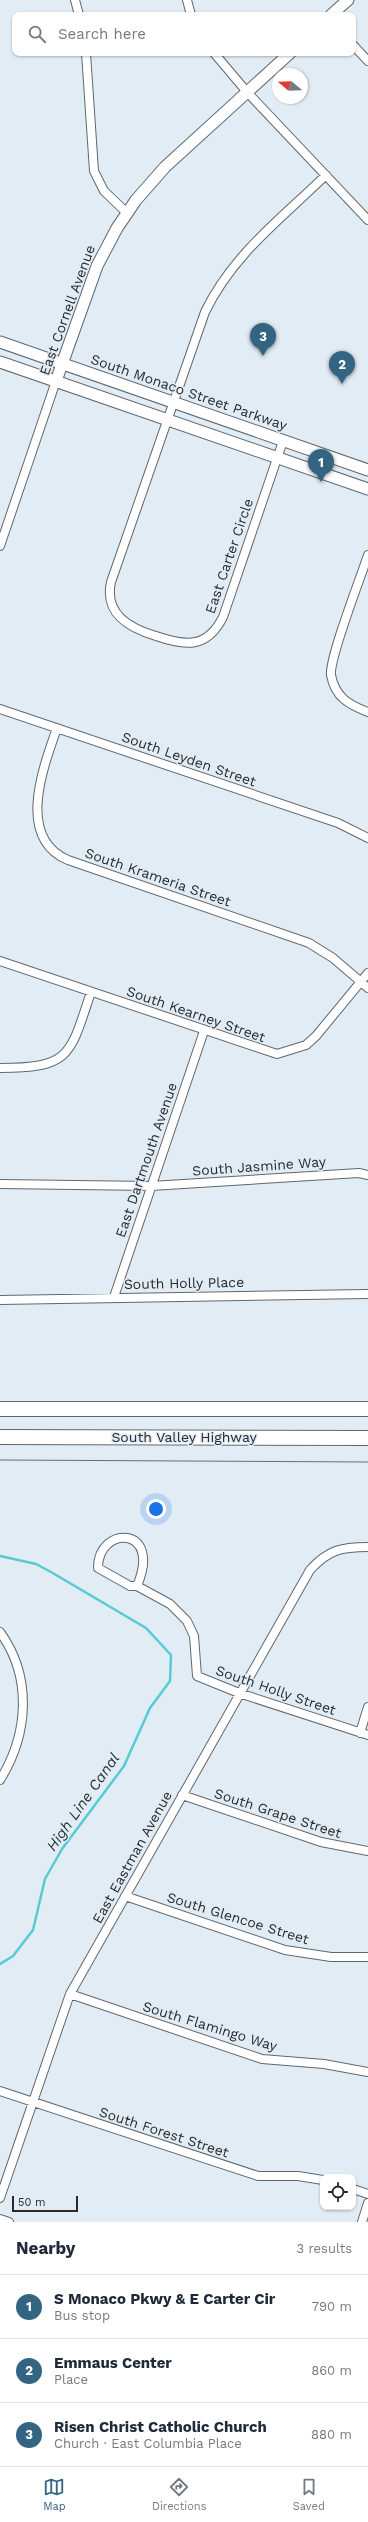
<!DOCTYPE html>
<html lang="en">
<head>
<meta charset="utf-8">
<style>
	:root { --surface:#fff; --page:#f2f2f3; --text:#1f2937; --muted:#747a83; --line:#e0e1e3; --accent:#336582 }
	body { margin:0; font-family:"Work Sans",sans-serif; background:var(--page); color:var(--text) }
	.controls { position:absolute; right:12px; bottom:12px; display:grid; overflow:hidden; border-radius:8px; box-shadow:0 1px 3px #0004 }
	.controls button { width:36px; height:36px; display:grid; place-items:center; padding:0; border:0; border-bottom:1px solid var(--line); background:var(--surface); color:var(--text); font:20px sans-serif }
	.compass { position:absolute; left:272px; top:68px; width:36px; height:36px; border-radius:50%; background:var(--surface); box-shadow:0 1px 3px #0004; rotate:289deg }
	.scale { position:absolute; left:12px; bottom:10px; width:66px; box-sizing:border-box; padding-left:4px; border:2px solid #272a2e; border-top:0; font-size:11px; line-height:14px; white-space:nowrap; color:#272a2e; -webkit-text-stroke:3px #e1ecf5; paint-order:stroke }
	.you { position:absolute; left:156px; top:1509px; width:14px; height:14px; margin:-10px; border:3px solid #fff; border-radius:50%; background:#1a73e8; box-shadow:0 0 0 6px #1a73e833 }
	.badge { display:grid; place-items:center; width:26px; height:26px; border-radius:50%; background:var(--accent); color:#fff; font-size:13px; font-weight:700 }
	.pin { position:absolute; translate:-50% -33px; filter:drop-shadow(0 1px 2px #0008) }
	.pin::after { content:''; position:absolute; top:21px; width:14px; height:12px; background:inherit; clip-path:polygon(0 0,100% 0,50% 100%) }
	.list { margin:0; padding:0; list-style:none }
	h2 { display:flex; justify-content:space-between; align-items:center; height:52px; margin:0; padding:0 16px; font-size:17px }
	h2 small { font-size:13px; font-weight:400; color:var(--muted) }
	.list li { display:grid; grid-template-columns:26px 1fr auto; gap:12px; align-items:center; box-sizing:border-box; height:64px; padding:0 16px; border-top:1px solid var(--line) }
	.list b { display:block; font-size:15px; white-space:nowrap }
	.list p { margin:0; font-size:13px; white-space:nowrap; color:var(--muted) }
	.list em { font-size:13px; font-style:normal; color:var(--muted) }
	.icon { flex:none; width:22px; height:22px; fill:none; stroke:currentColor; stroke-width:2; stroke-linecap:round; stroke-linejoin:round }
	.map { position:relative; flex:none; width:368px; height:2222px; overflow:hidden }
	.search { position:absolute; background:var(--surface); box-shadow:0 1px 3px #0004; left:12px; right:12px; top:12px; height:44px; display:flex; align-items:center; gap:10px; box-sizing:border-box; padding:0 14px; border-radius:8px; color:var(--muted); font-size:15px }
	.sheet { height:244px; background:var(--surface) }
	nav { display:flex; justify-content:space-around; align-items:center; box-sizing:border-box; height:56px; border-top:1px solid var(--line); background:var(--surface); font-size:11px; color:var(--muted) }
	nav a { display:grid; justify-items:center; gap:2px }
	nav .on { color:var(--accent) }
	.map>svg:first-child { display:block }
</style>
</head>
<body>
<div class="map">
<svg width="368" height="2222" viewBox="0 0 368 2222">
	<rect width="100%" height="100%" fill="#e1ecf5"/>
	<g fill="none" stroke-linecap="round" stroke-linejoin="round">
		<path stroke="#58cad1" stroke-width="2.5" d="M0,1556L36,1564L51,1572L146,1628L171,1655L170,1681L150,1708L124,1766L62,1849L45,1879L33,1930L13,1956L0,1964"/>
		<defs>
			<path id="street" d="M75,0L79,15
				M187,0L191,15
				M353,45L368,61
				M86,53L94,171L104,191L127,213
				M214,53L247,92L368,220
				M283,441L223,617C207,649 185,646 156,636C129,628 104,614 111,582L205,312C233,254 281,219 326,175
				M0,546L56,381
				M368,555C361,577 329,658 331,675C335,697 349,705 368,712
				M0,709L338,823L368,838
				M57,728C43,768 16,838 68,860L309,943L333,958L368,988
				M0,961L277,1054L306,1045L316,1036L368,973
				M0,1068C71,1068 70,1055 91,992
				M0,1184L151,1186L359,1173L368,1175
				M114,1297L204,1031
				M0,1300L368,1294
				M137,1586C163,1525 98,1525 98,1568L130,1586H137L170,1604L187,1621L194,1636L197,1676L239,1693L368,1735
				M0,1632C33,1678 28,1735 0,1780
				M360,1733L368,1707
				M182,1795L321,1842L368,1851
				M125,1896L285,1950L331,1957H368
				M70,1994L262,2059L324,2064L368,2072
				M0,2091L258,2176H298L323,2180
				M353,2189L368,2194
				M0,2198L70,1994L310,1570C328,1550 341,1547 368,1547
				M0,2219L9,2222
				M362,2222L368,2203"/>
			<path id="secondary" d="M331,15L348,0
				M0,342L368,470
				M0,362L368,489
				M56,381L97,266L117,228L136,200L165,167L290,53"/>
			<path id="highway" d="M0,1409H368
				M0,1437L368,1438"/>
		</defs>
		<use href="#street" stroke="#5f6870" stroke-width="10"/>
		<use href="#secondary" stroke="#5f6870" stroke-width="13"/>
		<use href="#highway" stroke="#5f6870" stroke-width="16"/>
		<use href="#street" stroke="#fff" stroke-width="8"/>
		<use href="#secondary" stroke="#fff" stroke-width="11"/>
		<use href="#highway" stroke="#fff" stroke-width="14"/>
		<path stroke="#676d73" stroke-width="1" d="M0,1460L368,1462"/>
	</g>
	<g text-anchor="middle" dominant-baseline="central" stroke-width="3" stroke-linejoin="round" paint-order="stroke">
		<g font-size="14" fill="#272a2e" stroke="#e1ecf5">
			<text transform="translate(67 310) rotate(-70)">East Cornell Avenue</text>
			<text transform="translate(189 392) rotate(19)">South Monaco Street Parkway</text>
			<text transform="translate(229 556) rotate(-71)">East Carter Circle</text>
			<text transform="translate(189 759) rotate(19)">South Leyden Street</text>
			<text transform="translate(158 877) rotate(19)">South Krameria Street</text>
			<text transform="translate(196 1014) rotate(19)">South Kearney Street</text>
			<text transform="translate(146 1160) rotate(-71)">East Dartmouth Avenue</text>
			<text transform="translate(259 1166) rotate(-4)">South Jasmine Way</text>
			<text transform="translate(184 1283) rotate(-1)">South Holly Place</text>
			<text x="184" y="1437">South Valley Highway</text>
			<text transform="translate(276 1690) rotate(19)">South Holly Street</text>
			<text transform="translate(278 1813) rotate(18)">South Grape Street</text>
			<text transform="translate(132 1857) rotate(-61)">East Eastman Avenue</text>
			<text transform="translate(238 1918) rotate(17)">South Glencoe Street</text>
			<text transform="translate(210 2026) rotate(17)">South Flamingo Way</text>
			<text transform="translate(164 2132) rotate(18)">South Forest Street</text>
		</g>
		<g font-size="15" font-style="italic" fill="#1c3132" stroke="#e1ecf5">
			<text transform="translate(83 1802) rotate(-55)">High Line Canal</text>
		</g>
	</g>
</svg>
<div class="controls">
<button><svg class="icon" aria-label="locate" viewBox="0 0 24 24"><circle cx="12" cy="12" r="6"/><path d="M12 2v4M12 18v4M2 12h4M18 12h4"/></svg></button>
</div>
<svg class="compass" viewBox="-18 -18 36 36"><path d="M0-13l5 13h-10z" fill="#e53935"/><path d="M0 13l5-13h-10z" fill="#747a83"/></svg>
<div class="scale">50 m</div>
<div class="you"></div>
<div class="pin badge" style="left:321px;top:482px">1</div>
<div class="pin badge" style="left:342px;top:384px">2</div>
<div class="pin badge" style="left:263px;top:356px">3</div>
<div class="search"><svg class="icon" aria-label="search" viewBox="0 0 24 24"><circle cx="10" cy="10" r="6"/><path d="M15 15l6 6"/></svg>Search here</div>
</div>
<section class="sheet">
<h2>Nearby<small>3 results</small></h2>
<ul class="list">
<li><span class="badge">1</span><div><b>S Monaco Pkwy &amp; E Carter Cir</b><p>Bus stop</p></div><em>790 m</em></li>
<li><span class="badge">2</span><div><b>Emmaus Center</b><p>Place</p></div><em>860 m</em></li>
<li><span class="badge">3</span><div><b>Risen Christ Catholic Church</b><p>Church · East Columbia Place</p></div><em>880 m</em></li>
</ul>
</section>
<nav>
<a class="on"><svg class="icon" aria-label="map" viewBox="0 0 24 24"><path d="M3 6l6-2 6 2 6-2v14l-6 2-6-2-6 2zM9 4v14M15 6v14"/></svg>Map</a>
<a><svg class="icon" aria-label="directions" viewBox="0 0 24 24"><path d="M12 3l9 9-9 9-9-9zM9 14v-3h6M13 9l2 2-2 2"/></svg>Directions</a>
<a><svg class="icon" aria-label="saved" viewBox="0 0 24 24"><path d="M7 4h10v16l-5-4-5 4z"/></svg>Saved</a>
</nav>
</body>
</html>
